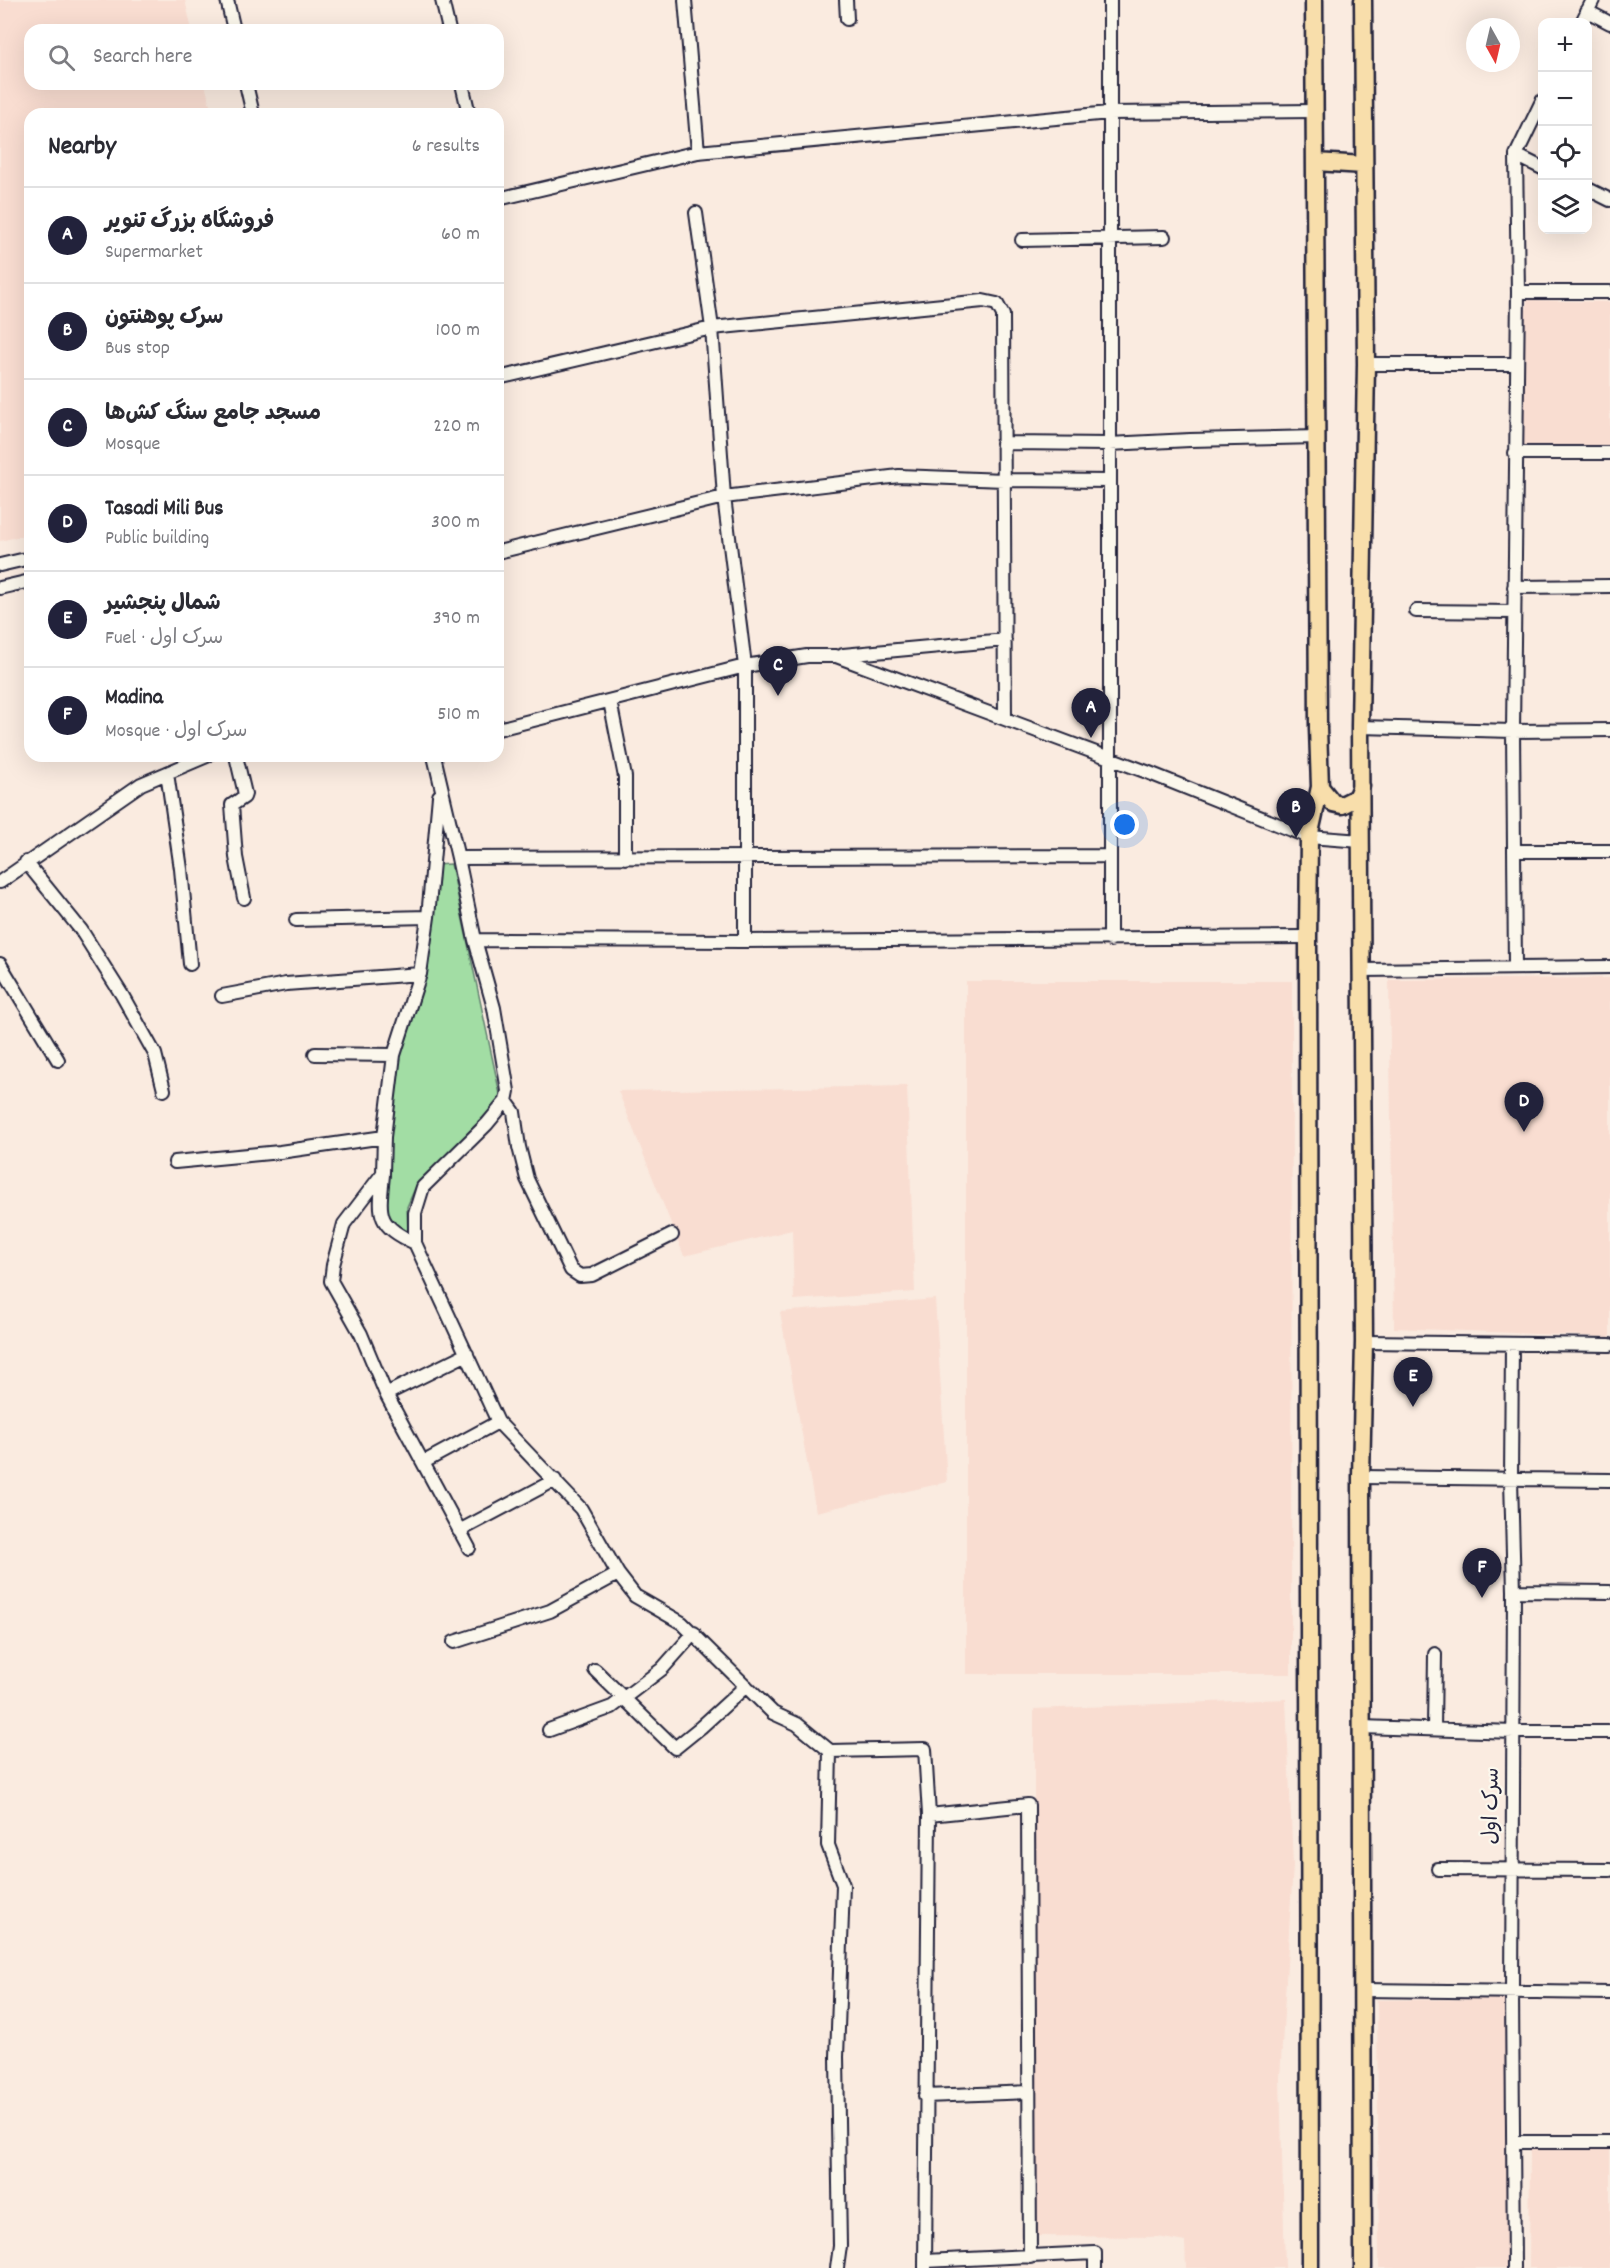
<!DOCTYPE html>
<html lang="en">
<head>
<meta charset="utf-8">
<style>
	:root { --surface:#fff; --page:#f2f2f3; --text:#2b2b33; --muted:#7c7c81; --line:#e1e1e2; --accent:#22223b }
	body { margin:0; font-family:Dekko,"Playpen Sans Arabic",sans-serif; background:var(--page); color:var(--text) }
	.controls { position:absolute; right:18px; top:18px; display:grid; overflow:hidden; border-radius:12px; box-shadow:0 6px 24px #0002 }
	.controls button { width:54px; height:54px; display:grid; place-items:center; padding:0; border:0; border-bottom:2px solid var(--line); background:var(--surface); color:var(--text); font:30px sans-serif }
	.compass { position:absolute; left:1466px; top:18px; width:54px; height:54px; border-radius:50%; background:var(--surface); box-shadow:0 6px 24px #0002; rotate:172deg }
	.you { position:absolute; left:1125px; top:825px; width:21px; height:21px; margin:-15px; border:4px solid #fff; border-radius:50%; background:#1a73e8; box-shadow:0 0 0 9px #1a73e833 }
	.badge { display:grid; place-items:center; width:39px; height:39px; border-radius:50%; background:var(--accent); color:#fff; font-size:20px; font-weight:700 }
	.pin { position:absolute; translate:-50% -50px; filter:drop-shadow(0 2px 3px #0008) }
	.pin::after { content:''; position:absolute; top:32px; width:21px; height:18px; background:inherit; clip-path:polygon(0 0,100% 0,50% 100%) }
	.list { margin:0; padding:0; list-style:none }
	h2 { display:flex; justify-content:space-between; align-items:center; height:78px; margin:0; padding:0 24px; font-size:26px }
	h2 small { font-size:20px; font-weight:400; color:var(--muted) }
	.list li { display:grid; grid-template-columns:39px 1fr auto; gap:18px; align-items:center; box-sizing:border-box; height:96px; padding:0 24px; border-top:2px solid var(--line) }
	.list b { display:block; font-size:22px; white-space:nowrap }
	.list p { margin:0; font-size:20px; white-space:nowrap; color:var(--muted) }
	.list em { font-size:20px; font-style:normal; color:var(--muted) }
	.icon { flex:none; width:33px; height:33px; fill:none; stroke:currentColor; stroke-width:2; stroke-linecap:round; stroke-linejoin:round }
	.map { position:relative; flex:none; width:1610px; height:2268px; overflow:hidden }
	.search { position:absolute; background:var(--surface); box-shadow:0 6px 24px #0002; left:24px; top:24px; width:480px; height:66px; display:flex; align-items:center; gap:15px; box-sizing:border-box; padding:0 21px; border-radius:18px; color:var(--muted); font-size:22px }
	.panel { position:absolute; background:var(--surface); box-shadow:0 6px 24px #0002; left:24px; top:108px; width:480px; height:654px; border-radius:18px }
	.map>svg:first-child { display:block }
</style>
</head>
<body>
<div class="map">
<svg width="1610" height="2268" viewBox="0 0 1610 2268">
	<rect width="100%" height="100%" fill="#faebe0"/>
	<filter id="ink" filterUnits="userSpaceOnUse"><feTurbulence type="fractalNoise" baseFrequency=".0167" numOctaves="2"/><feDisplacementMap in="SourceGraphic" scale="12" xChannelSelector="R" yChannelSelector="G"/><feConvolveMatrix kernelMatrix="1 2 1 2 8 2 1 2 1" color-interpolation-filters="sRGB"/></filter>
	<g filter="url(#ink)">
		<path fill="#f9ddd1" d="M0,0H185L192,30H30V84H205L212,114H30V534L0,541Z
			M1527,300L1610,302V448H1520L1521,309H1527Z
			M1610,978V1337L1394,1328L1389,980Z
			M966,981H1292L1291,1674H966Z
			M907,1086L915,1292L794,1300L792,1230L684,1256L618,1091Z
			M935,1299L947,1482L816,1512L780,1312Z
			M1286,1699L1293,1866L1280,2078L1285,2268H1186L1185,2242L1158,2237L1034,2236V1709Z
			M1508,1999L1509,2268H1379L1377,2000Z
			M1530,2147H1610V2268H1529Z"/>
		<path fill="#a2dda4" stroke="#628070" stroke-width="1.5" d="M451,864L501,1099L416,1186L407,1207L408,1235L385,1217L393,1063L418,1004L428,900L434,865Z"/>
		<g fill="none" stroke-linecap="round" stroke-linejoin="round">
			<defs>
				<path id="minor" d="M227,0L234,30
					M442,0L449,30
					M685,0L698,152
					M846,0L847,19
					M1110,0V940
					M1587,11L1610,23
					M1582,22L1593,0
					M246,84L253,114
					M462,84L469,114
					M1516,155L1542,168
					M1588,189L1610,200
					M498,199L698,152L1109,113L1315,111
					M696,213L712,328L724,497L745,666V941
					M1022,240L1164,237
					M1518,292H1610
					M1366,364H1516
					M498,378L712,328L983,301L997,304L1003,315L1005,718
					M1002,443L1109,444L1190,440L1318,437
					M1515,453H1610
					M498,552L724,497L899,476L1004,480L1110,481
					M0,565L30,558
					M1514,587L1610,586
					M0,588L30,581
					M1416,611L1514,612
					M843,655L1005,640
					M610,701L625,777V858
					M1360,727L1513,731L1610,730
					M498,729L745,666L807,656H836L1147,772L1309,837L1361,841
					M236,756L245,794L244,797L232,805L236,857L244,898
					M434,756L458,858L475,940L494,1008L508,1091L506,1101L487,1124L423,1187L415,1213V1243L498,1422L581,1509L618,1574L635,1596L682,1623L773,1713L797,1724L830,1751L925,1749L929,1815L925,2268
					M167,773L181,869L190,964
					M439,796L428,917L420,974L394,1055L384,1137L383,1173L344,1224L333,1265L331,1281L361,1334L386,1394L469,1548
					M1514,851H1610
					M458,858L1109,856
					M26,862L81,930L122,995L155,1054L164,1090
					M0,882L141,784L207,756
					M296,920L428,917
					M475,940L745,941L1308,937
					M0,964L58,1060
					M1515,967L1513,731L1518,292L1516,155L1542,101
					M1362,970L1610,967
					M222,996L286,984L420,974
					M315,1054L394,1055
					M506,1101L514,1112L519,1147L527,1179L571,1270L580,1276L592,1275L672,1235
					M175,1162L280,1152L384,1137
					M383,1175C379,1215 376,1225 415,1243
					M1364,1342L1610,1345
					M1512,1344L1511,1480L1514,1591L1512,1993L1514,2268
					M386,1394L467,1354
					M424,1462L498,1422
					M1361,1477L1610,1480
					M459,1531L555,1480
					M1514,1591L1610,1592
					M454,1642L550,1611L618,1574
					M595,1670L675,1748L701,1727L746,1686
					M1361,1727L1514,1732H1610
					M1434,1729L1435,1654
					M549,1730L612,1707L662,1669L694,1633
					M830,1751L828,1845L843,1885L837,2057L840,2246L837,2268
					M929,1815L1028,1805L1030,2257
					M1438,1869L1610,1870
					M1363,1990L1610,1993
					M925,2096L1029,2092
					M1514,2142H1610
					M925,2261L1095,2253V2268"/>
				<path id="major" d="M1316,162L1364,165
					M1320,787L1333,803L1342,805L1356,798L1361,786
					M1310,2268L1308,937L1309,837L1320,787L1318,728L1314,0
					M1363,2268L1361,1477L1364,1342L1360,727L1366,364L1363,0"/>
			</defs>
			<use href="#minor" stroke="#22223b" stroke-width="16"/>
			<use href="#major" stroke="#22223b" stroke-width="21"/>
			<use href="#minor" stroke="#fbf7ec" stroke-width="12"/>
			<use href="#major" stroke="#f8deab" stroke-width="16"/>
		</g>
	</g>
	<g text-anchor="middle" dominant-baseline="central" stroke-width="4.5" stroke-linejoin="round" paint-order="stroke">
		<g font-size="21" fill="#22223b" stroke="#fbf7ec">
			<text transform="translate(1493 1806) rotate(-89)">سرک‌ اول</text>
		</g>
	</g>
</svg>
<div class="controls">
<button>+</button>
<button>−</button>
<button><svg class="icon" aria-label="locate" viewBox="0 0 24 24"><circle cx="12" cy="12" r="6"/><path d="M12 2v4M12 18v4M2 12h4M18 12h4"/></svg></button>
<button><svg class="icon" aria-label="layers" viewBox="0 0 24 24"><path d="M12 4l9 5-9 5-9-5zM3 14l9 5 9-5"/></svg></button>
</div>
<svg class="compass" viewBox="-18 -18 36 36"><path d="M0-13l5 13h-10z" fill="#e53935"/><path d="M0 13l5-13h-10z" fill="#7c7c81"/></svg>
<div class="you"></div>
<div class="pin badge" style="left:1091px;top:738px">A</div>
<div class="pin badge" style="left:1296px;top:838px">B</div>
<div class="pin badge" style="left:778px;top:696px">C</div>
<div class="pin badge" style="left:1524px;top:1132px">D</div>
<div class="pin badge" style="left:1413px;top:1407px">E</div>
<div class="pin badge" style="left:1482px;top:1598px">F</div>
<div class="search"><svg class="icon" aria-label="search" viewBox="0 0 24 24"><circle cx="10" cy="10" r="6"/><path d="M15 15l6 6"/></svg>Search here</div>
<section class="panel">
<h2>Nearby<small>6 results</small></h2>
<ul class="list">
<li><span class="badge">A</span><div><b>فروشگاه بزرگ تنویر</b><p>Supermarket</p></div><em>60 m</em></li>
<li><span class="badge">B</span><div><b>سرک پوهنتون</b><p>Bus stop</p></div><em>100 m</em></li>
<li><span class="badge">C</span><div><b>مسجد جامع سنگ کش‌ها</b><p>Mosque</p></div><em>220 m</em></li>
<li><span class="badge">D</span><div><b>Tasadi Mili Bus</b><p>Public building</p></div><em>300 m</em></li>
<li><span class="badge">E</span><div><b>شمال پنجشیر</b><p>Fuel · سرک‌ اول</p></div><em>390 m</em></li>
<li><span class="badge">F</span><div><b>Madina</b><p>Mosque · سرک‌ اول</p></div><em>510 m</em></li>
</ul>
</section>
</div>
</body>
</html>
